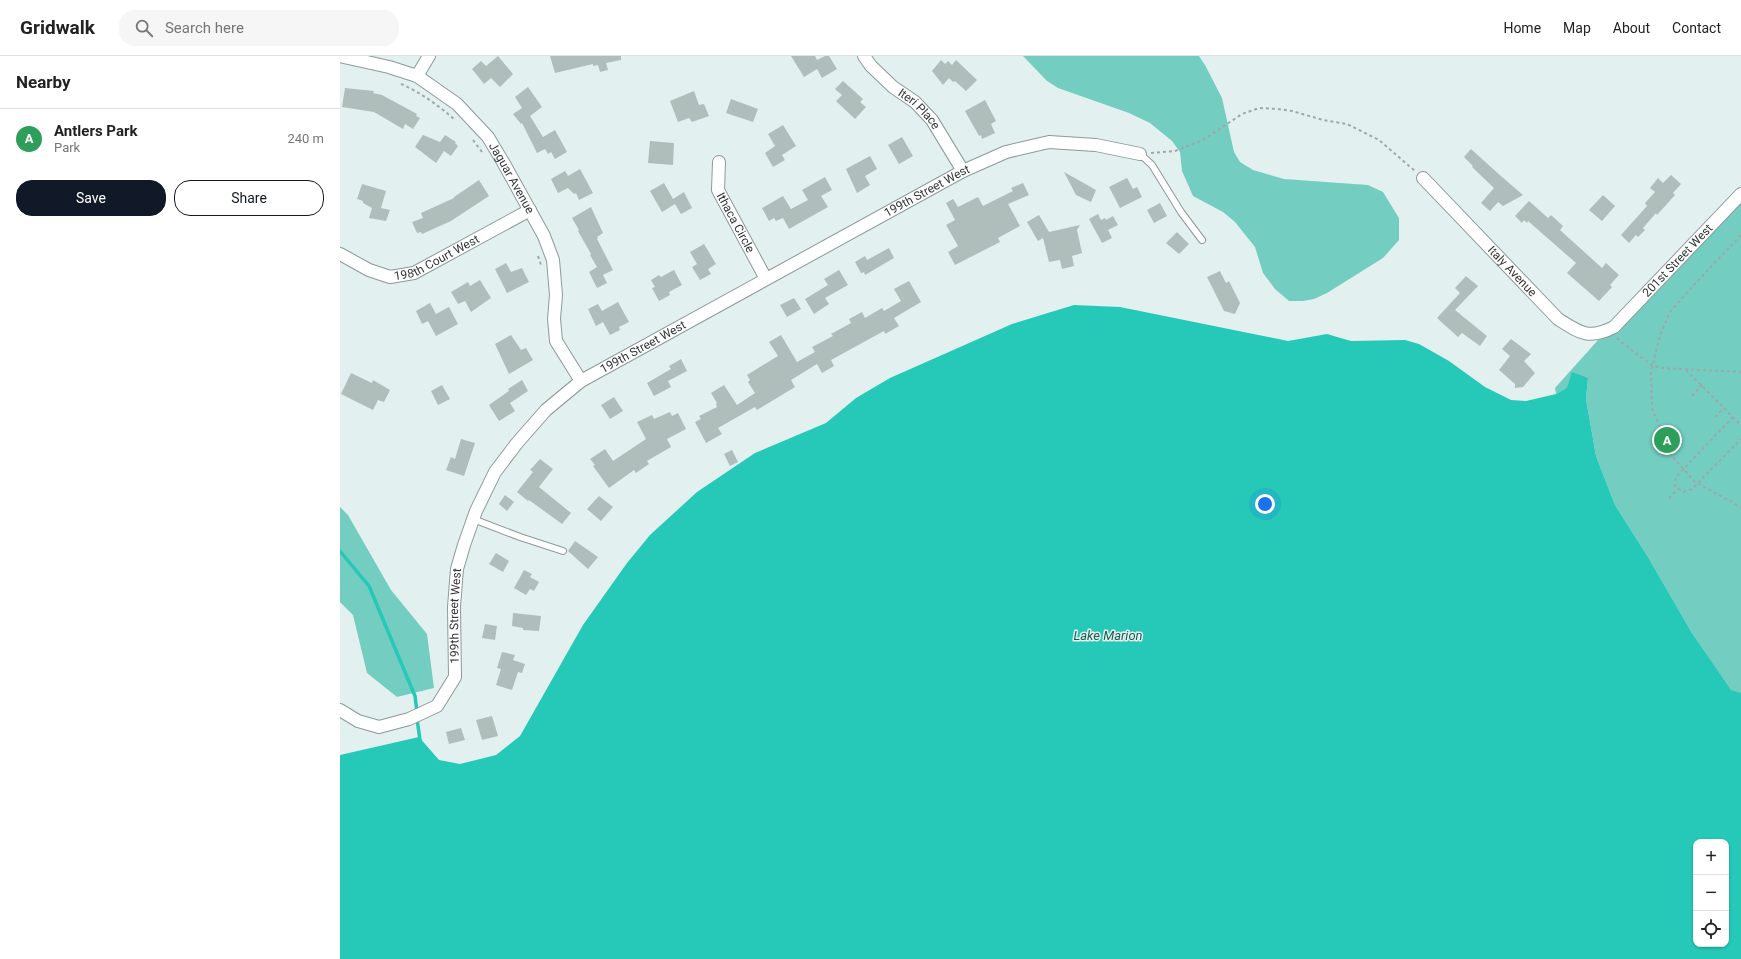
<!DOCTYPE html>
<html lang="en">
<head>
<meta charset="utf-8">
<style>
	:root { --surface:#fff; --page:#f6f6f6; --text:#222; --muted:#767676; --line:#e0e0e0; --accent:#111827 }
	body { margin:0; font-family:Roboto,sans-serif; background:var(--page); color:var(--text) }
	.controls { position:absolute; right:12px; bottom:12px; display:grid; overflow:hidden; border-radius:8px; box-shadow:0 1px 3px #0004 }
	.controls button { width:36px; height:36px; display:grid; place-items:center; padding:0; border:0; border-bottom:1px solid var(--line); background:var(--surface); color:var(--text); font:20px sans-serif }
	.you { position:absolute; left:925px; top:448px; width:14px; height:14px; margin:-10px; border:3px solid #fff; border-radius:50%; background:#1a73e8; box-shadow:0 0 0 6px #1a73e833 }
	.badge { display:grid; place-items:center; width:26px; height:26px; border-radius:50%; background:var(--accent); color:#fff; font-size:13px; font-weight:700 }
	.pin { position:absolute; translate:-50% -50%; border:2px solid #fff; box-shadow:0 1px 4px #0006 }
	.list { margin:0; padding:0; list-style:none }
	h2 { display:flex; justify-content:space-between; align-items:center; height:52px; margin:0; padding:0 16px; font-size:17px }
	h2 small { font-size:13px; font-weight:400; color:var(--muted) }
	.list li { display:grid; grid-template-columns:26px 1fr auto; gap:12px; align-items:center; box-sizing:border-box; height:60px; padding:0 16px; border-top:1px solid var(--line) }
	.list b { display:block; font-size:15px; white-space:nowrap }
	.list p { margin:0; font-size:13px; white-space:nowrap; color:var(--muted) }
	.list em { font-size:13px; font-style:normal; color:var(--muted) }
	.actions { display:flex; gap:8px; padding:12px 16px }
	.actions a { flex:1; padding:9px 0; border:1px solid var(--accent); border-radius:16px; text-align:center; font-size:14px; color:var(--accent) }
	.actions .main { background:var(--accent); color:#fff }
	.icon { flex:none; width:22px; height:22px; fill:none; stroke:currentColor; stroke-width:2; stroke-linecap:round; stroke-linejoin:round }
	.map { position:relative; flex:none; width:1401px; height:903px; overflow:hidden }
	header { display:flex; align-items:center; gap:24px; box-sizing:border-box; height:56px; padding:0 20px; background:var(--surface); border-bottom:1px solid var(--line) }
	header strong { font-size:19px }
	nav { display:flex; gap:22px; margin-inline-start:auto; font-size:14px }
	.search { width:280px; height:36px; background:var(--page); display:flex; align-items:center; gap:10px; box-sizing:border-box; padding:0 14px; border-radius:16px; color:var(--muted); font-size:15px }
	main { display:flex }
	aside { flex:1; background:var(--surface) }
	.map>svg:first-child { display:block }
</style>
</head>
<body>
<header>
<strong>Gridwalk</strong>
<div class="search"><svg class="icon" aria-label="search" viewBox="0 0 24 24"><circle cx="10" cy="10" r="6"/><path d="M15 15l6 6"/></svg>Search here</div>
<nav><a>Home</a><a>Map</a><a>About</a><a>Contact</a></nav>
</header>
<main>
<aside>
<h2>Nearby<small></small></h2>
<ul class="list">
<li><span class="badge" style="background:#2e9e5b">A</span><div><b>Antlers Park</b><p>Park</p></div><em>240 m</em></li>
</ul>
<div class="actions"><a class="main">Save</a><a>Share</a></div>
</aside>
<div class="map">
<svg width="1401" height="903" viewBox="0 0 1401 903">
	<rect width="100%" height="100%" fill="#e2f1ef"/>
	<path fill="#73cec1" d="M683,0H859L865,9L882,42L894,96L900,106L913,114L944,123L1028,129L1043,136L1059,162V184L1043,202L987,237L974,243L963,245H949L935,233L923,217L915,191L895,166L883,156L853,140L842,115L840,96L832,85L810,67L789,57L718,32L707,25Z
		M1401,146V637L1391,635L1352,577L1308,501L1275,449L1256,400L1246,343L1248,322L1216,338L1215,332L1258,284L1272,279Z
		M0,451L8,459L51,534L87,578L94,632L57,641L27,617L13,559L0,546Z"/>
	<path fill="#26c8b7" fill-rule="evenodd" d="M734,249L780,251L948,285L987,278L1011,285L1065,284L1079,288L1109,305L1145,331L1171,344L1186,345L1216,338L1227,332L1232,316L1248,322L1246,343L1256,400L1275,449L1308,501L1352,577L1391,634L1401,637V903H0V699L79,681L99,704L120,708L156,699L180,680L243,569L287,507L310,479L357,436L415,397L486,367L516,342L550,322L672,268ZM1356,786H1386V888H1356Z"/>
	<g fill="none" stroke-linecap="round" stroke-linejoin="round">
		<path stroke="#26c8b7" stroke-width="3.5" d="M0,495L29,530L75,640L77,656
			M77,663L80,684"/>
	</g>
	<path fill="#afbebb" d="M158,0L173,18L160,31L151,22L144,28L132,13L141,5L146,10Z
		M210,0H281V4L266,7L268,14L260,16L258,9L253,10V8L215,17Z
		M451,0H475L477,4L485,0H489L497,13L482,22L477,13L464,21Z
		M601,4L605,8L608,5L612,9L616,4L637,24L626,35L615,25L613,26L609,22L603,29L592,15Z
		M503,25L523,43L520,46L526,51L515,63L496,45L502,39L495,33Z
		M188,31L202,51L190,60L203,81L215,74L227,96L215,103L211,96L208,98L205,93L197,97L182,67L181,68L173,58L182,52L175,41Z
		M5,32L34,35L33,37L42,39L77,58L76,60L80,62L73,73L65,68L63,73L34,56L2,51Z
		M354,35L359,49L364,48L369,60L352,66L349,62L338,66L330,45Z
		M391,43L418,53L413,66L386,57Z
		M645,44L656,65L651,68L655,77L642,83L641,79L639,80L625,55Z
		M443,69L456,90L442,99L445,104L433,111L425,97L435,90L428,78Z
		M83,79L100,86L105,79L116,86L115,87L118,90L111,100L104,95L96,107L75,91Z
		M562,81L573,100L559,108L548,89Z
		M310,85L334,87L333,109L308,107Z
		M1131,93L1162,121L1183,139L1163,150L1158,146L1150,155L1141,147L1154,132L1132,111L1133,110L1124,101Z
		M530,100L537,113L525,120L530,129L517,137L506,113Z
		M240,113L253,137L239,144L236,137L234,138L228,132L218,137L211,123L225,115L228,120Z
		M724,116L756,134L751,146L736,139Z
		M1331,119L1341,128L1333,137L1335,139L1317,159L1316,157L1303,172L1305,174L1298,181L1296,179L1289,187L1281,179L1307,150L1305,147L1315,136L1310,132L1318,122L1323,127Z
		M485,121L492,134L481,140L488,151L449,173L443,162L436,165L434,162L429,165L422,152L443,140L451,153L468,144L462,134Z
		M787,122L793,133L797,131L802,141L780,152L769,131Z
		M139,124L149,140L111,165L82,178L81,176L77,177L72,166L83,162L81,157L114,142V141Z
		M324,127L333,143L344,136L352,152L341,158L335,148L322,156L310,135Z
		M683,127L689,139L668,148L680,170L658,182L660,186L615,209L608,196L618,190L606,169L615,164L606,147L613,143L618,151L638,141L643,150L673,135L671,132Z
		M22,128L46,135L41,152L50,154L46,165L29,162L32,152L23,147V145L17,143Z
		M1263,139L1275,150L1262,165L1249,154Z
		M1189,145L1208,162L1211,159L1223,170L1220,174L1262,212L1266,207L1279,219L1270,229L1272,231L1259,245L1227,217L1236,207L1188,165L1187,167L1184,164L1182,167L1175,160Z
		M820,147L827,160L814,167L807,154Z
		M251,151L263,177L257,181L258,182L257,183L273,214L263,219L267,227L257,232L249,216L257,211L250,199L251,198L238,175L239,174L232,162Z
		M758,158L761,164L765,162L766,164L773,160L778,169L768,174L772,182L762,187L749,163Z
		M699,159L709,176L740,169L737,174L742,197L732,200L734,210L722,213L720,204L709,206L703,182L698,185L687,166Z
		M837,176L849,188L839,198L826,187Z
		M364,188L376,208L368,213L371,218L360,224L352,211L357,208L350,196Z
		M549,192L554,202L525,219L524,216L521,217L515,206L525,200L527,204Z
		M166,207L171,216L182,212L189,226L167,237L155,213Z
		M334,214L342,229L329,236L330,239L319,245L312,232L315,231L311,224L319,219L321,221Z
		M499,214L508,229L485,242L489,248L474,258L465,243L488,229L484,223Z
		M880,215L886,227L889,225L900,247L895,258L884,255L867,221Z
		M1126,220L1138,230L1115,254L1147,280L1140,290L1122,277L1118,281L1097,262L1120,237L1115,232Z
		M140,224L151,242L131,256L125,245L118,248L111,236L128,226L130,230Z
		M569,225L581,246L554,262L559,270L545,278L544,275L491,304L494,310L482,317L477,308L451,324L455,331L417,354L415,351L378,372L382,378L366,387L355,366L361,363L359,360L377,351L376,348L377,347L371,337L384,329L397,349L415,337L408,326L410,324L407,319L438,300L429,286L441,279L457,306L475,296L472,291L493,280L491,278L511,267L509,263L522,256L525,262L542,252L544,255L561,245L554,233Z
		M454,242L461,253L447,261L440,249Z
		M278,246L289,266L279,271L280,274L270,279L263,266L256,270L248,253L258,248L262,255Z
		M90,247L96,258L109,251L118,268L96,280L88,265L82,268L76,255Z
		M171,279L181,294L186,292L193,304L169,318L155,288Z
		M1171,283L1191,298L1184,305L1195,317L1183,331L1175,332V328L1159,314L1170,300L1162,293Z
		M341,303L347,315L328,325L331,331L314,340L307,327L331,313L329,310Z
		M11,317L32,327L33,324L50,334L44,346L38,344L33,354L1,338Z
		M182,324L188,335L170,347L175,355L159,365L149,349L169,335L168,333Z
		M102,329L110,343L98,349L91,335Z
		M274,341L283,355L270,363L261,349Z
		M330,356L332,360L338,357L346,373L327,383L331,391L307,405L309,408L296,417L294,414L269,432L253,410L255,409L250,403L265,393L273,405L306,383L297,366L312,359L314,363Z
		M121,383L135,387L124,420L106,414L111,401L115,403Z
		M392,394L398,406L390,410L384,398Z
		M200,403L213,413L199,431L231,457L222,468L189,444L188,445L177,436L193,416L190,414Z
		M165,439L174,446L167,455L159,448Z
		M259,440L273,451L261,465L247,453Z
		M235,485L258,501L248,513L228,495Z
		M156,497L169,505L163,516L149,508Z
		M184,514L192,518L190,521L199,526L194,535L190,533L186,539L174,532Z
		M173,557L201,560L199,575L183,574V572L172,570Z
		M145,568L157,570L155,584L142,582Z
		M162,596L175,599L173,604L185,608L182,617L178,616L172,634L156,629L161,613L157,612Z
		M152,660L158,680L142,684L136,664Z
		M121,672L125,684L109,688L106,676Z"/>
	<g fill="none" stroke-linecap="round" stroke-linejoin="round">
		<defs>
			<path id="service" d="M800,98L812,109L841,156L862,184
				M133,463L180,481L223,495"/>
			<g id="minor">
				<path id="s1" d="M0,0L49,11L77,20L117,48L148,81L163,106L204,180L213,204L216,239L214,263L216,285L241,325"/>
				<path id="s2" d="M524,0L531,10L553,31L575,46L592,64L623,115"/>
				<path d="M77,20L89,0"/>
				<path id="s3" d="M379,106L378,134L426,223"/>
				<path id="s4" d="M1083,122L1218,263C1240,277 1249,284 1274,271L1401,138"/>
				<path id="s5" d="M0,198L29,214L50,221L74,217L190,154"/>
				<path id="s6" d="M0,654L18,665L39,671L69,663L97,650L115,621L114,551L117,513L124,489L136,455L155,416L177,387L206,354L241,325L623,115L666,96L709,86L756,89L800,98"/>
			</g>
		</defs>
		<use href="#service" stroke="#8c9a98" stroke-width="8"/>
		<use href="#minor" stroke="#8c9a98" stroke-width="14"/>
		<path stroke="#9da9a7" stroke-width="2" stroke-dasharray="3 3" stroke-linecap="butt" d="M61,28C80,36 99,50 114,63
			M133,84L142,96
			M811,97L835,95L863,84L902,58L919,52L938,53L952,55L983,64L1007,68L1039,84L1075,115
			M1401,179L1351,232L1330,256L1320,279L1311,316L1312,352L1331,399L1355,426L1401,451
			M198,200L201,209
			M1277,282L1281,286L1306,305L1313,310L1322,312L1401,316
			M1346,314L1401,369
			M1352,340L1362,329
			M1375,361L1384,352
			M1393,361L1336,421L1335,430L1343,436L1352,433L1401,383
			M1329,442L1338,433"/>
		<use href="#service" stroke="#fff" stroke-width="6"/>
		<use href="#minor" stroke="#fff" stroke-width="12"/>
	</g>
	<g text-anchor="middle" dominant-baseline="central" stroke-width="3" stroke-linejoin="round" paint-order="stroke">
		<g font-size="12" fill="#2f3534" stroke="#e2f1ef">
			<text stroke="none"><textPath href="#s2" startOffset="77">Iteri Place</textPath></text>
			<text stroke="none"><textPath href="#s1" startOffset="221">Jaguar Avenue</textPath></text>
			<text stroke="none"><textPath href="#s6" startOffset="872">199th Street West</textPath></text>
			<text stroke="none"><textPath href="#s3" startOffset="65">Ithaca Circle</textPath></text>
			<text stroke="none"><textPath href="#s5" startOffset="106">198th Court West</textPath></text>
			<text stroke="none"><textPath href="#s4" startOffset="348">201st Street West</textPath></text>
			<text stroke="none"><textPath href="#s4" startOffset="129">Italy Avenue</textPath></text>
			<text stroke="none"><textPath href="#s6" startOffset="548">199th Street West</textPath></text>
			<text stroke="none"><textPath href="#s6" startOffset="200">199th Street West</textPath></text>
		</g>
		<g font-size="13" font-style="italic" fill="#1d5952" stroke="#e2f1ef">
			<text x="768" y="579">Lake Marion</text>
		</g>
	</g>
</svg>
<div class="controls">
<button>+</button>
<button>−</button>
<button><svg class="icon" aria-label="locate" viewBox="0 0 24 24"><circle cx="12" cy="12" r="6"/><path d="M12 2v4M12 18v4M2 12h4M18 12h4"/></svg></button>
</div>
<div class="you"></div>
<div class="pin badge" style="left:1327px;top:384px;background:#2e9e5b">A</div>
</div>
</main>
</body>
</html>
